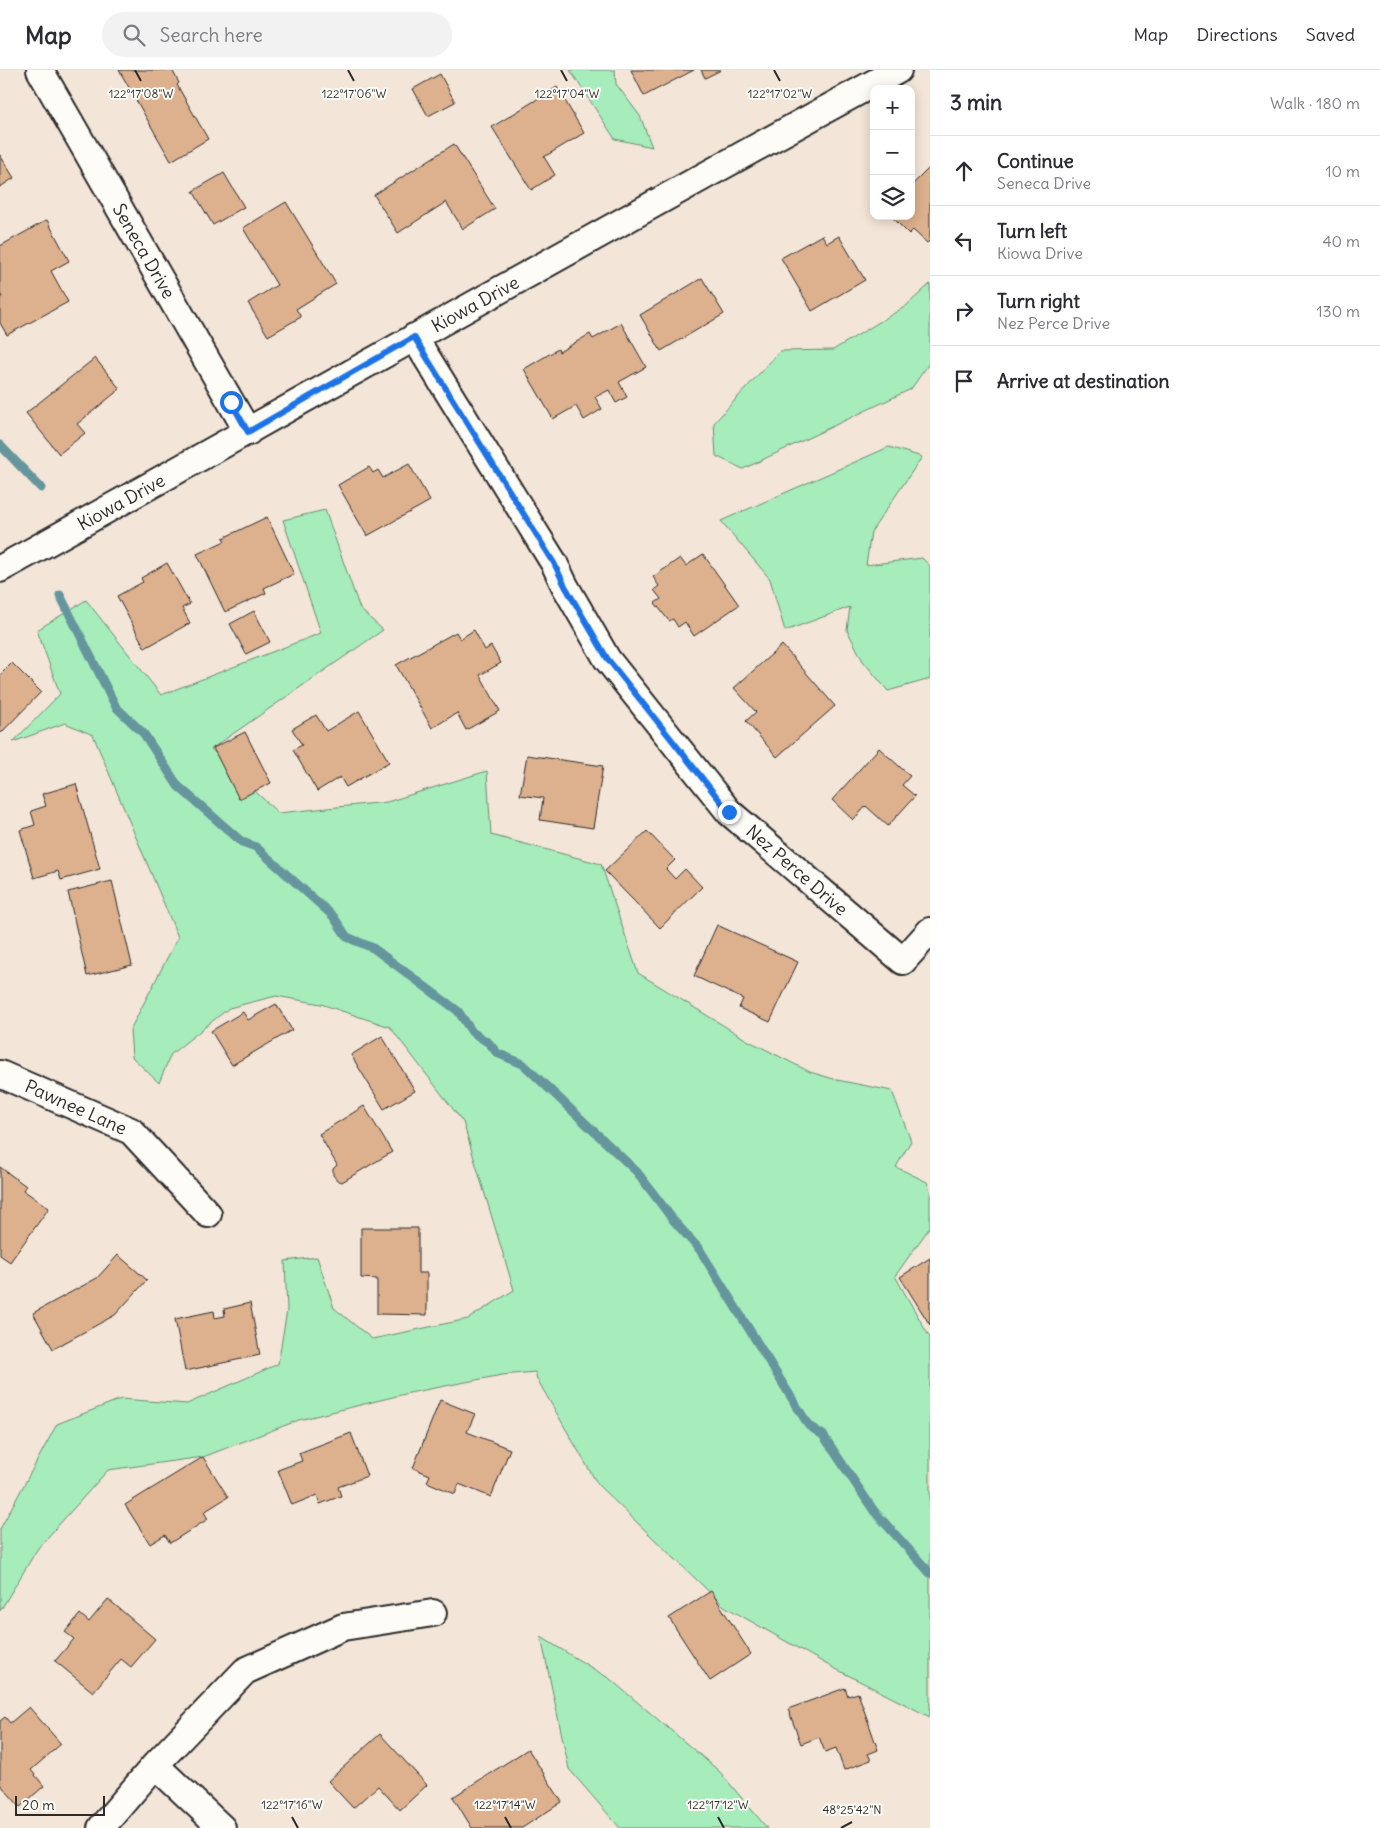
<!DOCTYPE html>
<html lang="en">
<head>
<meta charset="utf-8">
<style>
	:root { --surface:#fff; --page:#f2f2f3; --text:#2b2b33; --muted:#7c7c81; --line:#e1e1e2 }
	body { margin:0; font-family:Delius,sans-serif; background:var(--page); color:var(--text) }
	.controls { position:absolute; right:15px; top:15px; display:grid; overflow:hidden; border-radius:10px; box-shadow:0 2px 12px #0003 }
	.controls button { width:45px; height:45px; display:grid; place-items:center; padding:0; border:0; border-bottom:1px solid var(--line); background:var(--surface); color:var(--text); font:25px sans-serif }
	.scale { position:absolute; left:15px; bottom:12px; width:90px; box-sizing:border-box; padding-left:5px; border:2px solid #2b2b2b; border-top:0; font-size:14px; line-height:18px; white-space:nowrap; color:#2b2b2b; -webkit-text-stroke:4px #fdfcf7; paint-order:stroke }
	.stop { position:absolute; width:15px; height:15px; margin:-11px; border:4px solid #1a73e8; border-radius:50%; background:#fff }
	.stop.end { background:#1a73e8; border-color:#fff; box-shadow:0 1px 5px #0008 }
	.list { margin:0; padding:0; list-style:none }
	h2 { display:flex; justify-content:space-between; align-items:center; height:65px; margin:0; padding:0 20px; font-size:21px }
	h2 small { font-size:16px; font-weight:400; color:var(--muted) }
	.list li { display:grid; grid-template-columns:32px 1fr auto; gap:15px; align-items:center; box-sizing:border-box; height:70px; padding:0 20px; border-top:1px solid var(--line) }
	.list b { display:block; font-size:19px; white-space:nowrap }
	.list p { margin:0; font-size:16px; white-space:nowrap; color:var(--muted) }
	.list em { font-size:16px; font-style:normal; color:var(--muted) }
	.icon { flex:none; width:28px; height:28px; fill:none; stroke:currentColor; stroke-width:2; stroke-linecap:round; stroke-linejoin:round }
	.map { position:relative; flex:none; width:930px; height:1758px; overflow:hidden }
	header { display:flex; align-items:center; gap:30px; box-sizing:border-box; height:70px; padding:0 25px; background:var(--surface); border-bottom:1px solid var(--line) }
	header strong { font-size:24px }
	nav { display:flex; gap:28px; margin-inline-start:auto; font-size:18px }
	.search { width:350px; height:45px; background:var(--page); display:flex; align-items:center; gap:12px; box-sizing:border-box; padding:0 18px; border-radius:28px; color:var(--muted); font-size:19px }
	main { display:flex }
	aside { flex:1; background:var(--surface) }
	.map>svg:first-child { display:block }
</style>
</head>
<body>
<header>
<strong>Map</strong>
<div class="search"><svg class="icon" aria-label="search" viewBox="0 0 24 24"><circle cx="10" cy="10" r="6"/><path d="M15 15l6 6"/></svg>Search here</div>
<nav><a>Map</a><a>Directions</a><a>Saved</a></nav>
</header>
<main>
<div class="map">
<svg width="930" height="1758" viewBox="0 0 930 1758">
	<rect width="100%" height="100%" fill="#f3e5d8"/>
	<filter id="ink" filterUnits="userSpaceOnUse"><feTurbulence type="fractalNoise" baseFrequency=".02" numOctaves="2"/><feDisplacementMap in="SourceGraphic" scale="10" xChannelSelector="R" yChannelSelector="G"/><feConvolveMatrix kernelMatrix="1 2 1 2 8 2 1 2 1" color-interpolation-filters="sRGB"/></filter>
	<g filter="url(#ink)">
		<path fill="#a6edbb" stroke="#688c73" d="M570,0H615L616,14L640,46L652,77L615,69Z
			M930,214V292L911,319L743,399L716,386L714,353L780,281L833,280L906,236Z
			M889,377L922,387L871,462L866,495L922,488L930,496V609L888,621L863,591L847,560L850,537L785,561L770,509L721,451Z
			M325,440L360,539L383,560L211,679L278,743L387,732L487,701L491,765L601,794L638,903L747,970L810,1002L837,1010L892,1021L911,1071L896,1097L927,1112L930,1121V1157L895,1206L930,1268V1647L824,1593L724,1536L598,1415L537,1309L535,1302L502,1305L409,1323L299,1350L203,1387L108,1400L38,1478L0,1541V1459L57,1354L121,1329L187,1334L278,1294L287,1240L285,1191L317,1187L334,1238L372,1269L468,1249L514,1220L463,1052L390,957L321,934L276,926L229,938L171,984L159,1013L132,987L130,960L178,867L93,665L65,653L13,672L60,624L37,560L86,530L161,625L321,563L283,450Z
			M541,1567L610,1609L719,1701L767,1758H620L569,1699Z"/>
		<g fill="none" stroke-linecap="round" stroke-linejoin="round">
			<path stroke="#66969d" stroke-width="9" d="M0,375L41,418
				M60,525L116,637L144,664L178,716L242,772L256,777L333,846L347,867L373,878L458,941L472,962L489,973L497,983L523,994L637,1102L674,1151L700,1180L809,1356L823,1365L874,1441L930,1503"/>
		</g>
		<path fill="#ddb08e" stroke="#2b2b2b" d="M119,0H172L179,13L177,15L208,69L171,91Z
			M631,0H694L644,26Z
			M701,0H721L705,8Z
			M440,4L455,32L428,46L413,19Z
			M557,17L584,63L544,87L555,105L531,120L492,57Z
			M454,74L495,139L463,159L446,132L398,163L374,125Z
			M0,85L14,108L0,117Z
			M930,97V170L927,173L913,160L909,164L891,146H911V116Z
			M224,103L244,137L213,155L193,121Z
			M286,132L336,214L296,239L301,247L268,266L248,233L277,215L243,158Z
			M47,150L69,191L51,201L68,232L7,265L0,253V227H2L0,223V176Z
			M822,165L827,173L839,166L865,210L812,241L781,188Z
			M702,208L724,244L661,281L640,245Z
			M621,253L646,297L619,312L627,327L616,333L609,320L595,327L602,339L584,350L576,336L553,349L524,299L558,279L559,282L590,264L593,269Z
			M95,288L120,319L77,354L85,363L59,384L26,343Z
			M409,394L430,431L367,466L338,415L369,397L373,403L378,400L383,408Z
			M267,447L294,504L264,518L266,523L225,542L197,484L225,471L223,468Z
			M703,484L739,535L694,566L685,552L678,557L673,549L669,551L655,533L661,529L654,520L659,516L653,507L680,488L686,496Z
			M167,493L190,534L182,538L190,553L145,578L117,526L143,512L141,508Z
			M254,541L270,572L246,584L230,554Z
			M474,560L485,580L491,576L501,593L480,605L500,641L466,660L457,643L432,658L396,595L456,562L460,569Z
			M782,575L835,636L777,687L746,651L756,642L734,618Z
			M12,593L41,622L0,664V605Z
			M359,641L389,692L346,717L340,707L317,721L293,680L302,675L292,659L316,645L326,661Z
			M245,662L271,713L239,729L213,678Z
			M879,678L910,706L902,715L915,726L888,756L866,736L853,750L832,730Z
			M527,685L603,696L593,758L540,750L543,728L520,725Z
			M76,714L100,799L61,810L58,801L34,808L20,760L35,755L31,741L46,736L42,724Z
			M647,761L675,790L666,799L675,809L685,799L702,817L660,858L605,801Z
			M112,811L132,895L87,906L68,822Z
			M717,855L798,892L770,952L739,938L743,929L694,906Z
			M276,934L292,960L232,995L211,961L243,942L248,950Z
			M382,966L415,1021L384,1039L351,985Z
			M364,1036L392,1082L342,1112L337,1110L333,1105V1099L337,1095L319,1064Z
			M0,1097L26,1116L23,1120L49,1138L10,1192L0,1185Z
			M361,1158H418V1203H427V1245L377,1244V1209L361,1208Z
			M118,1185L147,1210L115,1245L53,1279L33,1243L97,1208Z
			M930,1188V1255L900,1207Z
			M250,1233L260,1285L185,1301L175,1249L214,1241L215,1248L225,1246L224,1239Z
			M440,1330L475,1344L467,1362L510,1379L491,1427L459,1414L455,1424L427,1412L430,1405L413,1398Z
			M351,1363L367,1406L338,1417L341,1426L320,1434L317,1425L292,1435L278,1400L302,1391L299,1383Z
			M203,1387L228,1427L204,1442L208,1449L170,1473L165,1465L150,1474L125,1435Z
			M711,1521L751,1584L710,1611L669,1548Z
			M108,1529L155,1569L131,1597L121,1589L93,1622L55,1591L74,1569L65,1562L80,1544L89,1552Z
			M845,1618L848,1626L858,1623L878,1680L868,1684L871,1690L844,1700L836,1678L825,1682L819,1667L801,1674L788,1639Z
			M29,1637L61,1674L31,1700L44,1716L20,1737L0,1714V1651L5,1647L10,1653Z
			M380,1664L427,1715L400,1740L378,1716L353,1738L328,1711Z
			M528,1679L562,1732L522,1758H472L453,1727Z"/>
		<g fill="none" stroke-linecap="round" stroke-linejoin="round">
			<defs>
				<path id="street" d="M40,0L248,362
					M414,267L554,493L565,516L607,589L729,742L903,891L930,861
					M0,499C300,333 597,163 898,0
					M0,1004L131,1061L208,1144
					M155,1695L222,1758
					M101,1758L155,1695L245,1601L343,1557L433,1543"/>
			</defs>
			<use href="#street" stroke="#2b2b2b" stroke-width="30"/>
			<use href="#street" stroke="#fdfcf7" stroke-width="26"/>
		</g>
	</g>
	<g fill="none" stroke-linecap="round" stroke-linejoin="round" filter="url(#ink)">
		<path stroke="#1a73e8" stroke-width="6" d="M231,332L248,362L414,267L554,493L565,516L607,588L729,742"/>
	</g>
	<path fill="none" stroke="#2b2b2b" stroke-width="2" d="M135,0L141,11M348,0L354,11M561,0L567,11M774,0L780,11M292,1747L298,1758M505,1747L511,1758M718,1747L724,1758M841,1758L852,1752"/>
	<g text-anchor="middle" dominant-baseline="central" stroke-width="4" stroke-linejoin="round" paint-order="stroke">
		<g font-size="18" fill="#2b2b2b" stroke="#fdfcf7">
			<text transform="translate(144 181) rotate(60)">Seneca Drive</text>
			<text transform="translate(475 234) rotate(-29)">Kiowa Drive</text>
			<text transform="translate(121 432) rotate(-29)">Kiowa Drive</text>
			<text transform="translate(797 800) rotate(41)">Nez Perce Drive</text>
			<text transform="translate(76 1037) rotate(24)">Pawnee Lane</text>
		</g>
	</g>
	<g font-size="12" text-anchor="middle" fill="#2b2b2b" stroke="#fdfcf7" stroke-width="4" stroke-linejoin="round" paint-order="stroke">
		<text x="354" y="28">122°17'06"W</text>
		<text x="567" y="28">122°17'04"W</text>
		<text x="780" y="28">122°17'02"W</text>
		<text x="141" y="28">122°17'08"W</text>
		<text x="292" y="1739">122°17'16"W</text>
		<text x="505" y="1739">122°17'14"W</text>
		<text x="718" y="1739">122°17'12"W</text>
		<text x="852" y="1744">48°25'42"N</text>
	</g>
</svg>
<div class="controls">
<button>+</button>
<button>−</button>
<button><svg class="icon" aria-label="layers" viewBox="0 0 24 24"><path d="M12 4l9 5-9 5-9-5zM3 14l9 5 9-5"/></svg></button>
</div>
<div class="scale">20 m</div>
<div class="stop" style="left:231px;top:332px"></div>
<div class="stop end" style="left:729px;top:742px"></div>
</div>
<aside>
<h2>3 min<small>Walk · 180 m</small></h2>
<ul class="list">
<li><svg class="icon" aria-label="ahead" viewBox="0 0 24 24"><path d="M12 20V5M6 11l6-6 6 6"/></svg><div><b>Continue</b><p>Seneca Drive</p></div><em>10 m</em></li>
<li><svg class="icon" aria-label="left" viewBox="0 0 24 24"><path d="M17 20v-9H6M10 6l-5 5 5 5"/></svg><div><b>Turn left</b><p>Kiowa Drive</p></div><em>40 m</em></li>
<li><svg class="icon" aria-label="right" viewBox="0 0 24 24"><path d="M7 20v-9h11M14 6l5 5-5 5"/></svg><div><b>Turn right</b><p>Nez Perce Drive</p></div><em>130 m</em></li>
<li><svg class="icon" aria-label="arrive" viewBox="0 0 24 24"><path d="M6 21V4h12l-3 4 3 4H6"/></svg><div><b>Arrive at destination</b></div></li>
</ul>
</aside>
</main>
</body>
</html>
